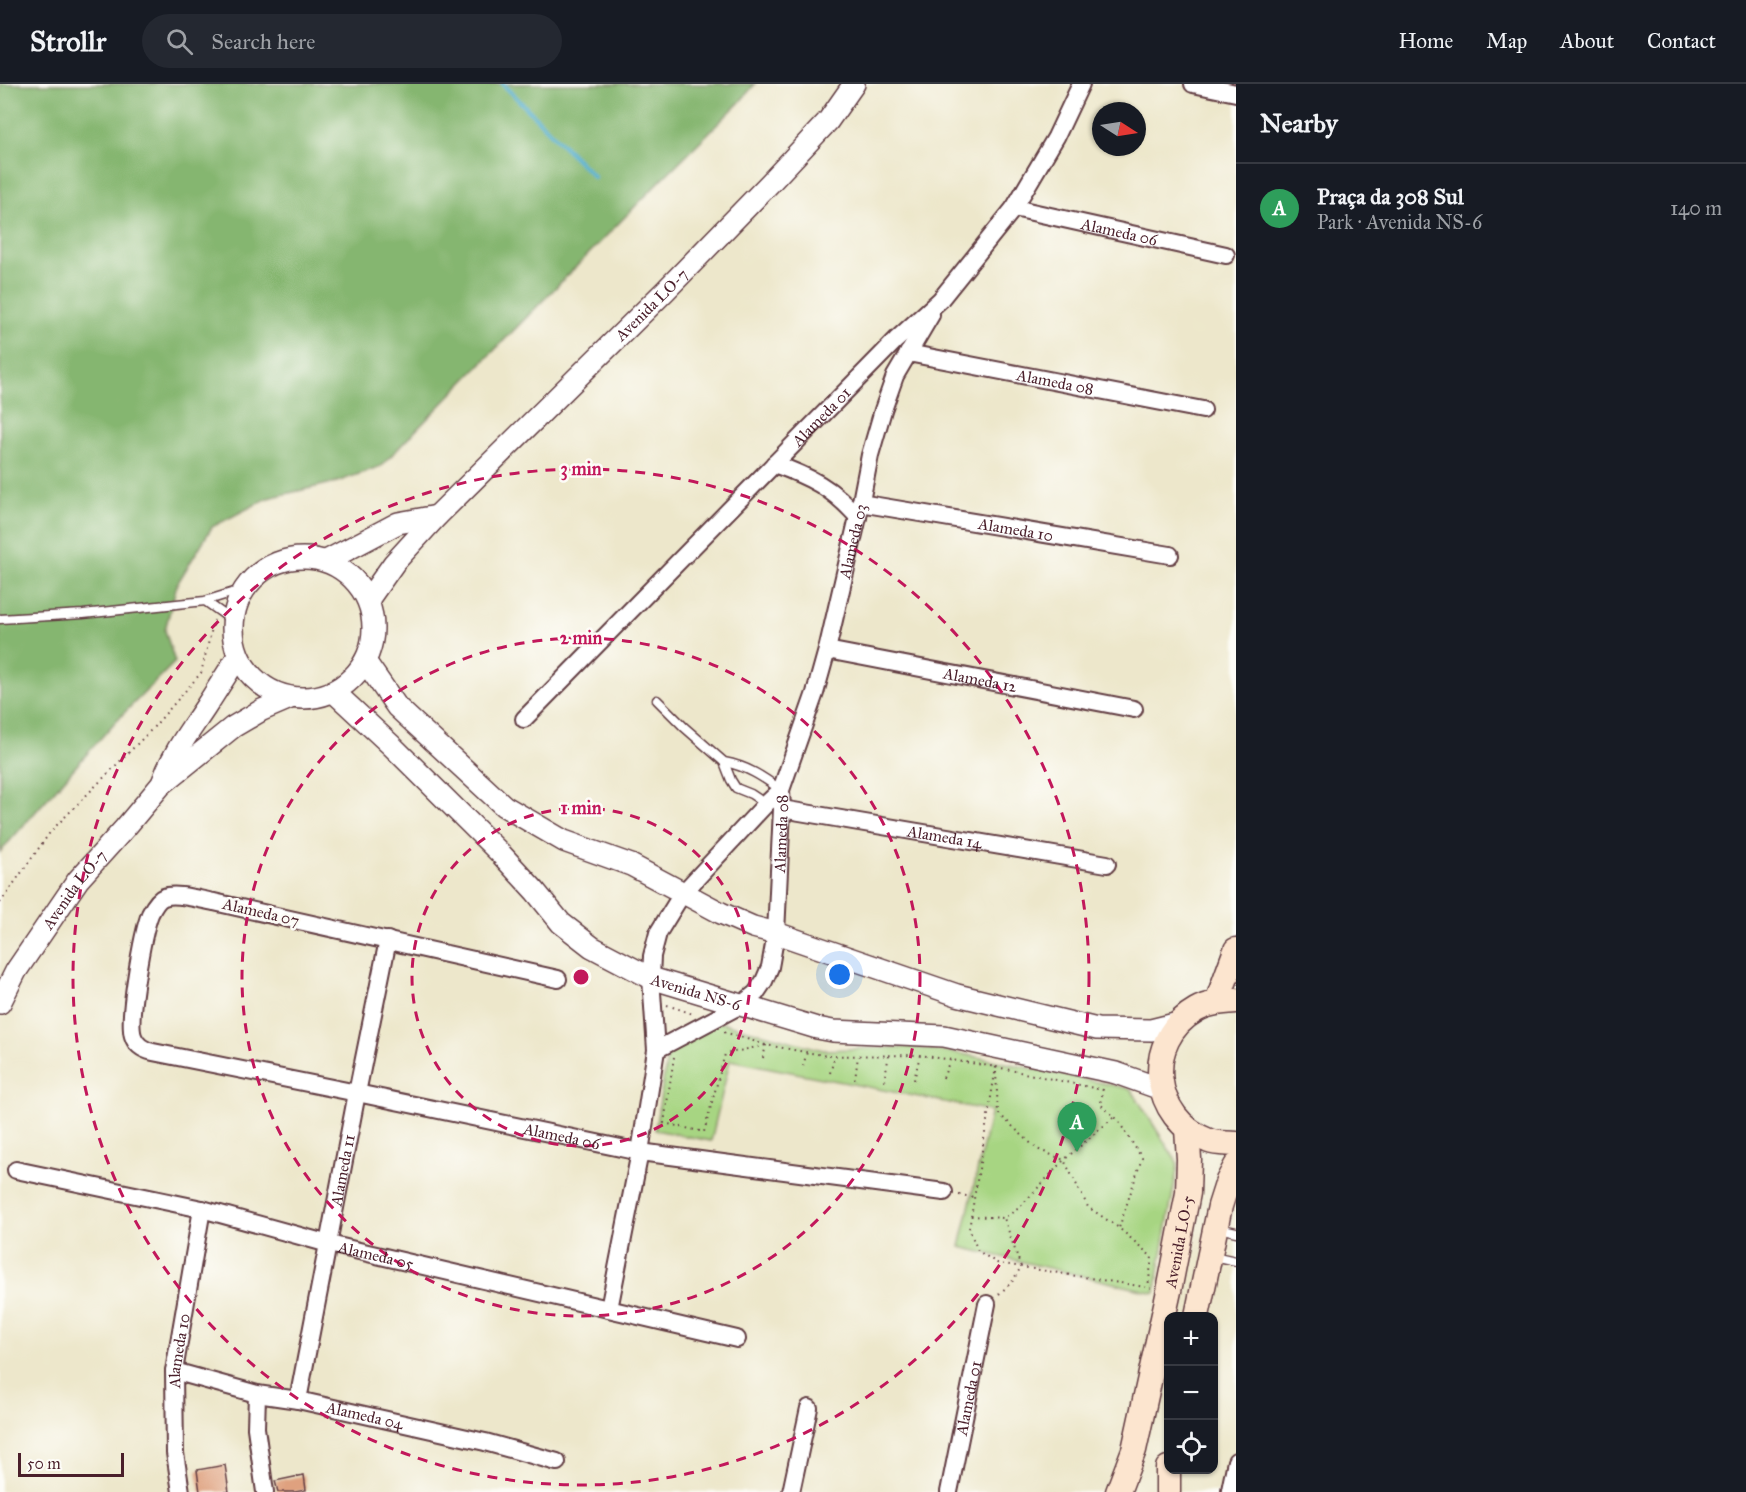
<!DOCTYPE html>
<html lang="en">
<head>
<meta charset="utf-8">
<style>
	:root { --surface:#171b24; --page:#242831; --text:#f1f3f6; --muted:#9ea1a6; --line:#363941; --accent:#b45309 }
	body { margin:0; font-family:"IM FELL Great Primer",serif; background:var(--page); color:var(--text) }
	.controls { position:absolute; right:18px; bottom:18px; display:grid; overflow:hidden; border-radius:12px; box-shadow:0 2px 4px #0004 }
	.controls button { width:54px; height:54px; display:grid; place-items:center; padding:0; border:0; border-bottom:2px solid var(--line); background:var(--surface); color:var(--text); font:30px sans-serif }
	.compass { position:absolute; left:1092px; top:18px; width:54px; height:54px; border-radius:50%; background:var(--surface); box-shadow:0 2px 4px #0004; rotate:102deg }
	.scale { position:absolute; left:18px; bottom:15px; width:106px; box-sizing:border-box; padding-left:6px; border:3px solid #4a1f2b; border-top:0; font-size:16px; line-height:21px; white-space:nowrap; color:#4a1f2b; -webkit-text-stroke:4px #fdfcf7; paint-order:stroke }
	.you { position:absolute; left:840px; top:891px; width:21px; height:21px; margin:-15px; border:4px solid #fff; border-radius:50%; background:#1a73e8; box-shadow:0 0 0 9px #1a73e833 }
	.badge { display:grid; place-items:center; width:39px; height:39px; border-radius:50%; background:var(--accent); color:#fff; font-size:20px; font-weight:700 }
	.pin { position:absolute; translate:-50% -50px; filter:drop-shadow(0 2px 3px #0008) }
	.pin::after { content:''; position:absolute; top:32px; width:21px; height:18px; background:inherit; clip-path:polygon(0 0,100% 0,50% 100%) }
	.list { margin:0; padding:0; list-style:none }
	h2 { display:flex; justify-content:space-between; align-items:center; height:78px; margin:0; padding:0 24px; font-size:26px }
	h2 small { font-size:20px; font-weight:400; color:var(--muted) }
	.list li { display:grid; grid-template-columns:39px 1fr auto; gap:18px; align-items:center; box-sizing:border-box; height:90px; padding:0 24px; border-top:2px solid var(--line) }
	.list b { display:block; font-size:22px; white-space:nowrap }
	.list p { margin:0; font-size:20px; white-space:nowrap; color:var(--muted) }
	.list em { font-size:20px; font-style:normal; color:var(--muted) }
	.icon { flex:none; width:33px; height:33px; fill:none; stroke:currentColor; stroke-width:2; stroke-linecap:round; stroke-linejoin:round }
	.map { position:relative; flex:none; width:1236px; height:1408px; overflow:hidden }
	header { display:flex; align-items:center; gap:36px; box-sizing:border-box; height:84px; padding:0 30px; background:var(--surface); border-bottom:2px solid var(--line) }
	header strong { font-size:28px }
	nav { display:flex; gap:33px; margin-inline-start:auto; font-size:21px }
	.search { width:420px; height:54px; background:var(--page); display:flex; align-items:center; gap:15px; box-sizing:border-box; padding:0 21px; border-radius:33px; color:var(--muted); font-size:22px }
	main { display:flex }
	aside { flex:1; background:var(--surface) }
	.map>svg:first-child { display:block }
</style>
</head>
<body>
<header>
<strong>Strollr</strong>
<div class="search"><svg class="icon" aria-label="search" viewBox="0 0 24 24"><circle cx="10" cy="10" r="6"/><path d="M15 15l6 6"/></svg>Search here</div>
<nav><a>Home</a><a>Map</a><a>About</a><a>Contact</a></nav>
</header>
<main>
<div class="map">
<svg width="1236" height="1408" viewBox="0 0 1236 1408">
	<rect width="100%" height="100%" fill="#fdfcf7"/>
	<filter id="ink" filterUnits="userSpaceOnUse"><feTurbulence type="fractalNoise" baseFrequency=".0167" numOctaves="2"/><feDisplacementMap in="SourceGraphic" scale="12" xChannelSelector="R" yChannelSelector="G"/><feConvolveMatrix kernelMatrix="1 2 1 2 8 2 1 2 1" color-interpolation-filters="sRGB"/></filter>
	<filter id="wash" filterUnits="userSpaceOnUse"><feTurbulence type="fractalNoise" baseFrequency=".008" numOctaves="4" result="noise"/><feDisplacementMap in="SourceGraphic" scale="24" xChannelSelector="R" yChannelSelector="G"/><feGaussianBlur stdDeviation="1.35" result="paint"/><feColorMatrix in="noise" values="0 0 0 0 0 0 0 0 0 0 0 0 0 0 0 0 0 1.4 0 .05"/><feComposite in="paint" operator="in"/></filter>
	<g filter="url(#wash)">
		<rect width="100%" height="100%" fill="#ede7cb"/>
		<path fill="#a7d582" stroke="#787a56" stroke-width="1.5" d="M719,938L823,966L911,963L962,970L1131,1005L1178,1080L1155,1209L960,1163L991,1027L730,976L711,1057L655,1046L669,962Z"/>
		<path fill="#85b670" stroke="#686a4e" stroke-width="1.5" d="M0,0H755L739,19L664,93L381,382L337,398L268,414L212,443L177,500L165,546L175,578L116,637L0,768Z"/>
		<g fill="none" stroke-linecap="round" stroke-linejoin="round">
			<path stroke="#50adce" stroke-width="4.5" d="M503,0L594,93"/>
		</g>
		<g id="blocks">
			<path fill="#dfa17f" d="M225,1381L229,1408H200L197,1386Z
				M304,1391L306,1406L295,1408H278L275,1397Z"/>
		</g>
	</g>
	<g filter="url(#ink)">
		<use href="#blocks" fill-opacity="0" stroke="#623d43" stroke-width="1.5"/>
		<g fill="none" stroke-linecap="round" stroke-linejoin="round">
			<defs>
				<path id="service" d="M205,517L233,537
					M0,535L83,530L205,517L244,505
					M657,616L684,643L724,678L731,696L736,704L751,710L766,720
					M724,678C747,682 763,693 781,706
					M1219,1144L1236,1148
					M1213,1172L1236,1177"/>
				<g id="minor">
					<path d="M1193,0L1236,9"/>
					<path id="s1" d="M1014,124L1226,171"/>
					<path id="s2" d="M908,269L1203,326"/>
					<path d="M774,380C811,393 832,404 858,433"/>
					<path id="s3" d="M860,419L1170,471"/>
					<path id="s4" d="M827,566L1134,625"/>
					<path id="s5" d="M524,635L896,256L940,216L1014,124L1056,53L1081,0"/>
					<path id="s6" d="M782,725L1107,780"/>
					<path id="s7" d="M558,895L214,818C201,816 176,808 164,813C158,815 153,824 150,830C143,848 127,935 133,952C136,962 144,966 153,968L357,1009L640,1068L944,1108"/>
					<path id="s8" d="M656,966L741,921L756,909L764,897L770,883L776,849L782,725L781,706L815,609L827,566L858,433L870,371L883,326L895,292L931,231"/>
					<path id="s9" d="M16,1086L202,1125L329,1160L737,1255"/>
					<path d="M609,1225L640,1068L656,966L651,894L652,872L658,849L682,810L766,720L781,706"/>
					<path id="s10" d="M174,1287L257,1310L298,1316L485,1358L557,1378"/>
					<path d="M257,1310L256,1344L265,1408"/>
					<path id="s11" d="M298,1316L357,1009L388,856"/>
					<path d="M1230,1406L1236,1377"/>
					<path id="s12" d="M181,1408L175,1369L174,1287L202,1125"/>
					<path d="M791,1408L809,1324"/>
					<path id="s13" d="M949,1408L987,1220"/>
				</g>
				<g id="tertiary">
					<circle cx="303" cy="544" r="70"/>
					<path d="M326,477L398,439L437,432"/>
					<path id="s14" d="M368,516L394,479L437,432L665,207L770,99L828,37L854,0"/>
					<path d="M365,577L397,623L504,722L564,757L631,781L721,829L753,843L776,849L957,911L1097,945L1151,946L1179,939"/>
					<path id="s15" d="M334,608L391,661L500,769L535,807L561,839L592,863L651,894L817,944L833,947L944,952L1116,989L1161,1005"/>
					<path d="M163,697C172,670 189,648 205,624C216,607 227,590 238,572"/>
					<path id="s16" d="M0,919L16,887L78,796L125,744L161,701L233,643L262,626L290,614"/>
				</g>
				<g id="secondary">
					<path d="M1236,917C1222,918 1208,919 1196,926C1142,957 1151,1035 1209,1057C1217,1060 1228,1059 1236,1060"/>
					<path d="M1217,918L1236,866"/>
					<path d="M1197,1232L1220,1122L1228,1097L1236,1082"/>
					<path id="s17" d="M1118,1408L1134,1366L1169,1207L1188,1109L1189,1075L1187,1045"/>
					<path d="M1168,1408V1384"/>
				</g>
			</defs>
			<use href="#service" stroke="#623d43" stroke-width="11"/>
			<use href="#minor" stroke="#623d43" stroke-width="20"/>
			<use href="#tertiary" stroke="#623d43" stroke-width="24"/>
			<use href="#secondary" stroke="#623d43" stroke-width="27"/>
			<path stroke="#623d43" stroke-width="2" stroke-dasharray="1.5 4.5" stroke-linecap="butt" d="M0,819L51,747L152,645L201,589L214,536
				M667,921L693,930
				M724,948L766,961L828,972L920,971L996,983L1103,1006L1100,1020L1117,1035L1142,1074L1119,1144
				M674,973L664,1039L704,1048L725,970L766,961
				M763,974L766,961
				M803,982L807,968
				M996,983L969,1145L978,1167L997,1179L1151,1204
				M996,988L998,1029L1037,1065L1064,1076L1088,1123L1119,1144L1152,1173L1148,1203
				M830,989L835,972
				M943,994L950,976
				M855,996L858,972
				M914,996L920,971
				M884,997L889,971
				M959,1111L974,1113
				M971,1132L1004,1134L1019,1124L1064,1076L1114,1033
				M999,1210L1012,1198L1021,1183L1004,1134"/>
			<use href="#service" stroke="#fff" stroke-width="8"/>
			<use href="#minor" stroke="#fff" stroke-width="16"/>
			<use href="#tertiary" stroke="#fff" stroke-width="21"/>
			<use href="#secondary" stroke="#fce5cf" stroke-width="24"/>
		</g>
	</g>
	<g fill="none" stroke="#c2185b" stroke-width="3" stroke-dasharray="10 8">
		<circle cx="581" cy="893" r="169"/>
		<circle cx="581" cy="893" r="339"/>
		<circle cx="581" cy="893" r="508"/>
	</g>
	<g text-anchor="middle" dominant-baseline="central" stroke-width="5" stroke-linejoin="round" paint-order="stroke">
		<g font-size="16" fill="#4a1f2b" stroke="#fdfcf7">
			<text stroke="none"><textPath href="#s1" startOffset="108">Alameda 06</textPath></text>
			<text stroke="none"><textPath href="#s14" startOffset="410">Avenida LO-7</textPath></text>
			<text stroke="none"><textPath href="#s2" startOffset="150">Alameda 08</textPath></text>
			<text stroke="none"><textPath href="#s5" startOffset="424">Alameda 01</textPath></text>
			<text stroke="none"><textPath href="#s3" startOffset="158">Alameda 10</textPath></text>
			<text stroke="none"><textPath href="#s8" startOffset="582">Alameda 03</textPath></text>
			<text stroke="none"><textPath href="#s4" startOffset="156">Alameda 12</textPath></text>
			<text stroke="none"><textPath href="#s8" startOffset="279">Alameda 08</textPath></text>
			<text stroke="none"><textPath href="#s6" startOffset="165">Alameda 14</textPath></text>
			<text stroke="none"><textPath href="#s16" startOffset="136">Avenida LO-7</textPath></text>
			<text transform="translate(261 828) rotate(13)">Alameda 07</text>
			<text stroke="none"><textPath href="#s15" startOffset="477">Avenida NS-6</textPath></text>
			<text stroke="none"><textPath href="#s7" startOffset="994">Alameda 06</textPath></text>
			<text stroke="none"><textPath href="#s11" startOffset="234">Alameda 11</textPath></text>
			<text stroke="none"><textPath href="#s17" startOffset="258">Avenida LO-5</textPath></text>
			<text stroke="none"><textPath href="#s9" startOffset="370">Alameda 05</textPath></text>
			<text stroke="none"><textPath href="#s12" startOffset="142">Alameda 10</textPath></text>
			<text stroke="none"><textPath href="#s13" startOffset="96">Alameda 01</textPath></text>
			<text stroke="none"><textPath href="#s10" startOffset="196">Alameda 04</textPath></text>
		</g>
	</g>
	<circle cx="581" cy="893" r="9" fill="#c2185b" stroke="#fdfcf7" stroke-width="3"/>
	<g font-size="18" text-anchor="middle" font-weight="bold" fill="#c2185b" stroke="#fdfcf7" stroke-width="5" stroke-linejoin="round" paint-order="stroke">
		<text x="581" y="391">3 min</text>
		<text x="581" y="560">2 min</text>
		<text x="581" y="730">1 min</text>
	</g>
</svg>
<div class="controls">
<button>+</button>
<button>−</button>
<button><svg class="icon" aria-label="locate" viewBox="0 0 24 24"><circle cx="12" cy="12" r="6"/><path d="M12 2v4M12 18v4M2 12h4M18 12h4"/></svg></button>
</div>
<svg class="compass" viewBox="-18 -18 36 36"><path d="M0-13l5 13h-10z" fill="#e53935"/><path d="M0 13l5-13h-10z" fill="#9ea1a6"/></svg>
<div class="scale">50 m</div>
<div class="you"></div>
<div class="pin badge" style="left:1077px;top:1068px;background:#2e9e5b">A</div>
</div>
<aside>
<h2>Nearby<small></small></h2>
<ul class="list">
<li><span class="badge" style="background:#2e9e5b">A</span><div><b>Praça da 308 Sul</b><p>Park · Avenida NS-6</p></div><em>140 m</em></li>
</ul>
</aside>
</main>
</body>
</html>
